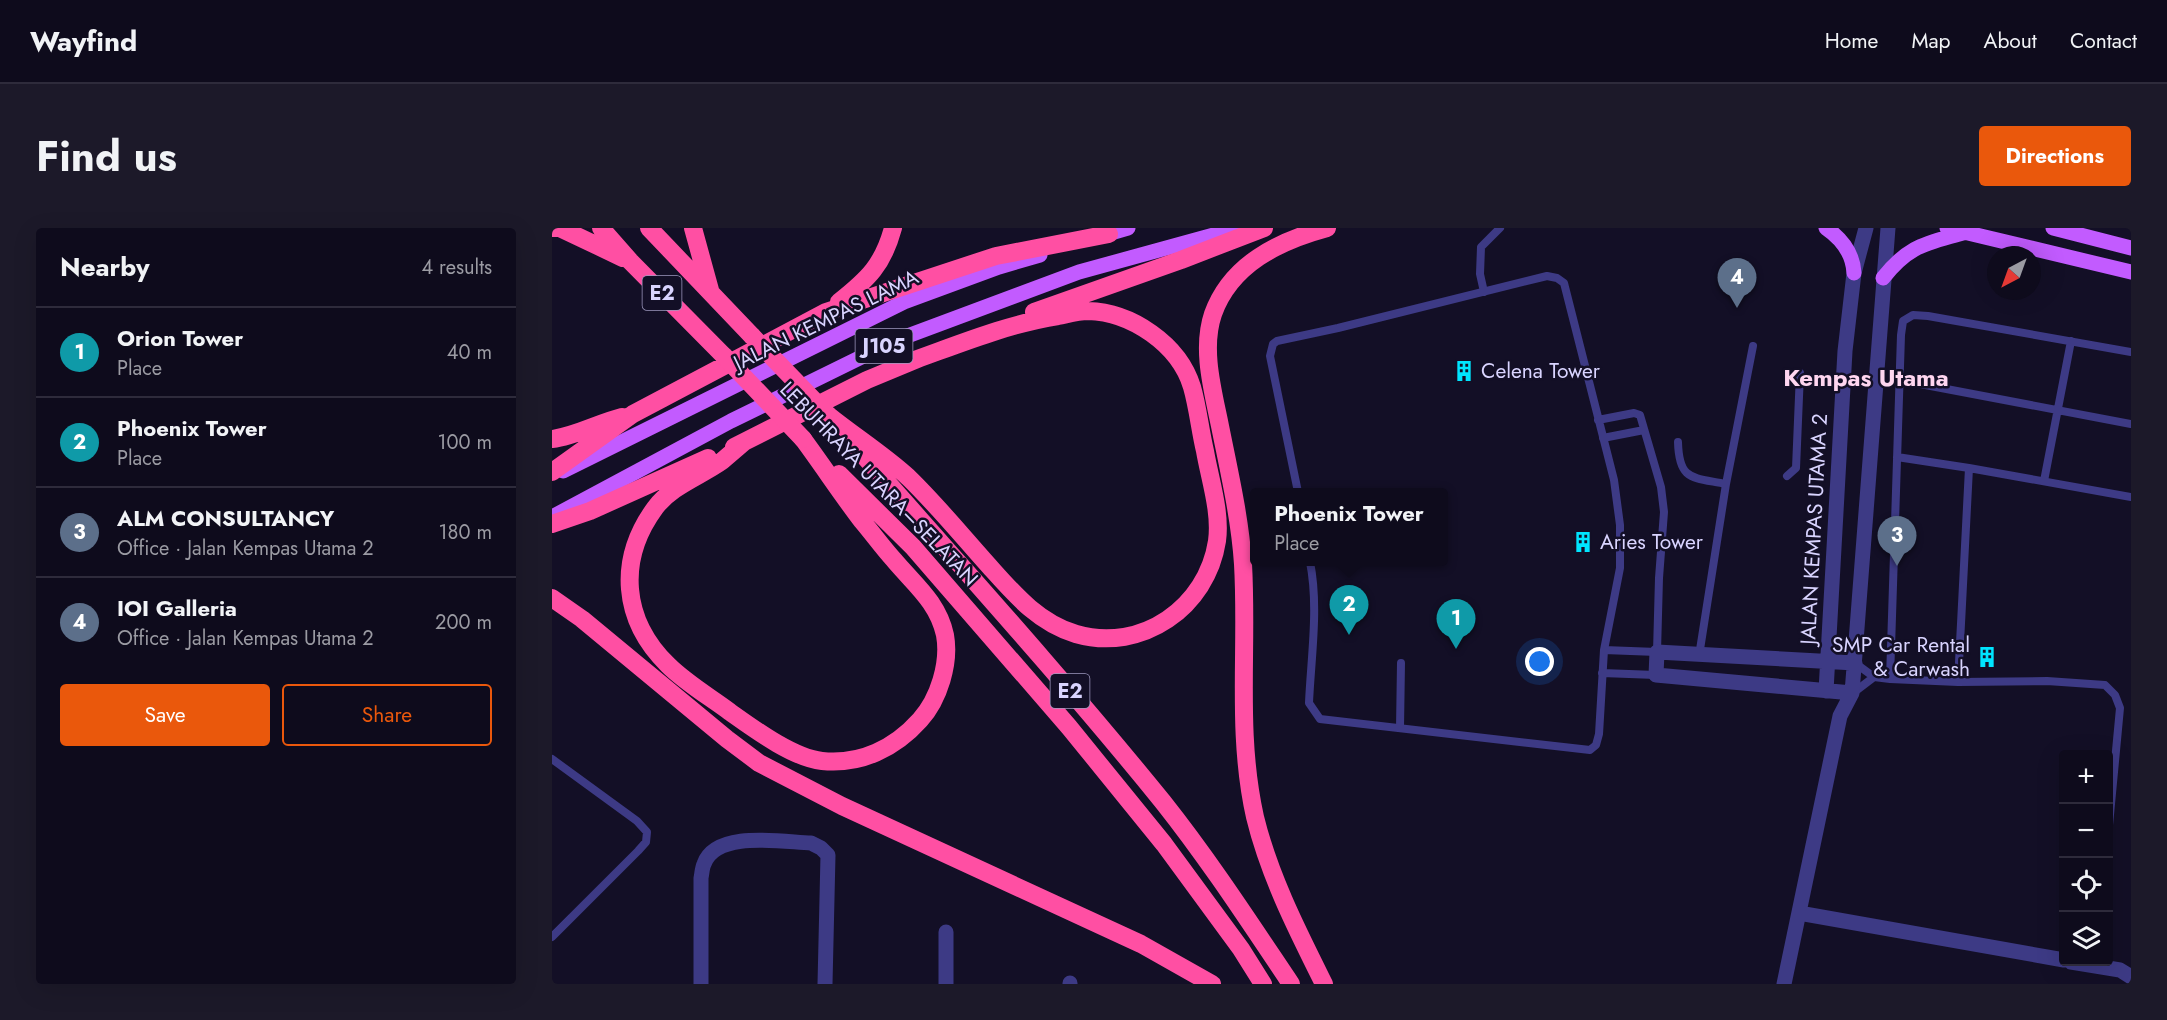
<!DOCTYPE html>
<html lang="en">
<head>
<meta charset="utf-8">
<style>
	:root { --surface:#0e0b1c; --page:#1c1929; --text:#f1f3f6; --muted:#9b9ba3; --line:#2e2b3b; --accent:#ea580c }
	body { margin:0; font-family:Jost,sans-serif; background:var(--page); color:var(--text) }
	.controls { position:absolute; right:18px; bottom:18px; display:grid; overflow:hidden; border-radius:6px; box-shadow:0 6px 24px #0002 }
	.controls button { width:54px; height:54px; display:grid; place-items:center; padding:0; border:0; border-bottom:2px solid var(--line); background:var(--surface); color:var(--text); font:30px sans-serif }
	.compass { position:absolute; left:1435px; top:18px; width:54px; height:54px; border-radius:50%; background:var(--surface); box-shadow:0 6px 24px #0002; rotate:221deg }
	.you { position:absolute; left:988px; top:434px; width:21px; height:21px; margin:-15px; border:4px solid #fff; border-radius:50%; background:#1a73e8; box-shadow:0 0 0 9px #1a73e833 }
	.badge { display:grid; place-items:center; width:39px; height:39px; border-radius:50%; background:var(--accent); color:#fff; font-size:20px; font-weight:700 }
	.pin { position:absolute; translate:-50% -50px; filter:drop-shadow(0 2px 3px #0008) }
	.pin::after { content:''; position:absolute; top:32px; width:21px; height:18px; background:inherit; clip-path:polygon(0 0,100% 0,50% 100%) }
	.popup { position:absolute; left:698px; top:260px; width:198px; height:78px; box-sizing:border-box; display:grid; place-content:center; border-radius:6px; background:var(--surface); filter:drop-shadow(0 2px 4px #0005); font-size:20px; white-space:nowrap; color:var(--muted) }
	.popup b { font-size:22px; color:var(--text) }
	.popup::after { content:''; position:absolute; left:50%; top:100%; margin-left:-12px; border:12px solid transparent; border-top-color:var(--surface) }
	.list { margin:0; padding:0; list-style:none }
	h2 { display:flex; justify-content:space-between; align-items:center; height:78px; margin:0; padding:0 24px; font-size:26px }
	h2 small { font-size:20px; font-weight:400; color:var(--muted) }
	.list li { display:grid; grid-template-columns:39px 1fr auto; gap:18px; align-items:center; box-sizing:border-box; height:90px; padding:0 24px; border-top:2px solid var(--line) }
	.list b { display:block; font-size:22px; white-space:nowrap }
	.list p { margin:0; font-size:20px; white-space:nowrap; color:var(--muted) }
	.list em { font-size:20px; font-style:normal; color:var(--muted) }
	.actions { display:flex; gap:12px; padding:18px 24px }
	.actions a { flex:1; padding:14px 0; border:2px solid var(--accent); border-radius:6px; text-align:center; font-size:21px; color:var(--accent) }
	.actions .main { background:var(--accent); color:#fff }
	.icon { flex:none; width:33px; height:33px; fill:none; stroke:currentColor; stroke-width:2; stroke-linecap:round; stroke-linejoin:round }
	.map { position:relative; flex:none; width:1579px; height:756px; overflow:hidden; border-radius:6px }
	header { display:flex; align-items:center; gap:36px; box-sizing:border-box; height:84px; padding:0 30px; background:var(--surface); border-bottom:2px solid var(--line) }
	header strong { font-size:28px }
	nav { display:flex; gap:33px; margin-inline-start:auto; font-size:21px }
	.intro { display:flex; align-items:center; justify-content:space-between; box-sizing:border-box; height:144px; padding:0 36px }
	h1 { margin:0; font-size:42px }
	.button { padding:15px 27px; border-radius:6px; background:var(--accent); color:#fff; font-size:21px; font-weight:700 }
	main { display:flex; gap:36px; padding:0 36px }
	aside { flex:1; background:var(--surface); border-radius:6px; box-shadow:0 6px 24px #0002 }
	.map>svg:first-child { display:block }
</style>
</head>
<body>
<header>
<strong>Wayfind</strong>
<nav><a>Home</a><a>Map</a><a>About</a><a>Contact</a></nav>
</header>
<div class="intro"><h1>Find us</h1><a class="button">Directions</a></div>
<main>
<aside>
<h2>Nearby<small>4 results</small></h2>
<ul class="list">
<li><span class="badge" style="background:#0f9aa8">1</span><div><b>Orion Tower</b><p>Place</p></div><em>40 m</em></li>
<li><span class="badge" style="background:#0f9aa8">2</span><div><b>Phoenix Tower</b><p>Place</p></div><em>100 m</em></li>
<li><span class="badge" style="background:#5c6f8a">3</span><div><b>ALM CONSULTANCY</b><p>Office · Jalan Kempas Utama 2</p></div><em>180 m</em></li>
<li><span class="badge" style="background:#5c6f8a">4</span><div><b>IOI Galleria</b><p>Office · Jalan Kempas Utama 2</p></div><em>200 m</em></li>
</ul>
<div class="actions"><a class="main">Save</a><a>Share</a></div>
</aside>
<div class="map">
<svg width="1579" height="756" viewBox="0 0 1579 756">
	<rect width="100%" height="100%" fill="#130f26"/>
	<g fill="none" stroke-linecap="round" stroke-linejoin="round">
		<path stroke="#3d3a85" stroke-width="8" d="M932,64L928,46L929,19L948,0
			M1347,152L1579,196
			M1046,192L1082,185L1088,187L1109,259L1112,284L1107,350L1105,424L1052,422
			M1051,210L1092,202
			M1126,214C1127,253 1140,249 1174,256
			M1345,229L1417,240L1579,269
			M1235,248L1244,240L1248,145
			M1492,253L1519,113
			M746,264L718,128L721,116L725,113L786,100L995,48L1005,50L1012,55L1062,252L1068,297V340L1052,422L1047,506L1044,517L1038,522L768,491L757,475C759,429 767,379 758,334
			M1147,428L1174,256L1201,118
			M1303,435L1322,449L1338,451L1406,454L1495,453L1553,457L1563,467L1568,480L1556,608
			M1050,445L1104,447
			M1338,451L1349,107L1351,93L1361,87L1376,88L1579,124
			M1406,454L1417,240
			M1301,465L1322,449
			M848,500L849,435
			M0,531L85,593L95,604L94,614L86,623L0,709"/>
		<path stroke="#3d3a85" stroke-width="15" d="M1274,463L1293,123L1302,45L1314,0
			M1300,465L1104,447L1105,424L1303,435
			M1247,685L1512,732
			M1519,734L1568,742L1579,749
			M149,756V650C150,646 150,640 152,636C164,602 230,614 259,615L269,620L276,627L273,756
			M394,756V704
			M518,756V755
			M1232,756L1288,488L1300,465L1336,0"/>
		<path stroke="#c25bff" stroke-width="15" d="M1274,0C1290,11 1301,26 1302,45
			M1395,0L1579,44
			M1501,0L1579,20
			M545,9L576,0
			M1331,50C1358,16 1374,16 1414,4
			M11,243L352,74L447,39L488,27
			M0,289L179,193L342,113L527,44L687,0"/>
		<path stroke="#ff4fa3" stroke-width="18" d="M0,0H8L71,30
			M49,0L78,33L172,128
			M97,0L200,108
			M141,0L158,62
			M287,74C316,51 331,37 341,0
			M482,84L629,32L712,0
			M276,187C302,208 332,227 356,249C385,277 411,309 438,339C463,367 487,395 524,406C590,425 655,379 665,313C669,284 658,252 653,223C648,202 646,180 640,159C627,116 579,84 536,83C526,83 516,86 506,88C455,96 405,117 357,134
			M0,211C24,208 46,195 70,189
			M191,215C184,221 177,227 170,233C149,248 119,258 103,280C65,332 70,392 116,437C134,455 158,469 178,484C202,501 241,530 270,533C309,537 343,520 368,492C387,471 398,435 393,407C386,374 362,356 342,332C331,320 321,306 310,293C290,267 271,238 251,211
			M182,219L315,152L368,130
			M305,220C408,337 513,453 611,574C657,632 698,695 739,756
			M0,244L81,186L274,84L444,28L557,6
			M287,246L361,319L517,499L612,616L689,721L711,756
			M0,296L38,283L156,230
			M0,370L30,391L175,511L207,535L290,578L589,716L660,756
			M772,756C745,702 717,647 703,589C684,504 696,422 691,336C688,290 677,243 668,198C661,163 649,121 661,86C679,36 727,13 775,0"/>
		<path stroke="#ff4fa3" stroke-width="18" d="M200,108L276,187
			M172,128L251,211"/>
	</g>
	<defs>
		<symbol id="building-bare" viewBox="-9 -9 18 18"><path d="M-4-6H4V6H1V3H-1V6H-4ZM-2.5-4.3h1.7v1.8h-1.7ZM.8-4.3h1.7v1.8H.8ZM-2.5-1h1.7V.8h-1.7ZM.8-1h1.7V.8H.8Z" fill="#00e5ff" stroke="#130f26" stroke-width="2.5" paint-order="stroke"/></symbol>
	</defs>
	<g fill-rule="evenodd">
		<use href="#building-bare" x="897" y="128" width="30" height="30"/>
		<use href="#building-bare" x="1016" y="299" width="30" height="30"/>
		<use href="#building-bare" x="1420" y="414" width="30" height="30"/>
	</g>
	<g text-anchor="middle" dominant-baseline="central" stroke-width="5" stroke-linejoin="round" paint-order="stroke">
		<g fill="#130f26" stroke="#9e99be" stroke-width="1.5">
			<rect x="90.5" y="48" width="39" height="34" rx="4.5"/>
			<rect x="303.5" y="101" width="57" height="34" rx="4.5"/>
			<rect x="498.5" y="446" width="39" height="34" rx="4.5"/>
		</g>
		<g font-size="20" font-weight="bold" fill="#d9d4ff">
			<text x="110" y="65">E2</text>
			<text x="332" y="118">J105</text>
			<text x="518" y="463">E2</text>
		</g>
		<g font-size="21" fill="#d9d4ff" stroke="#130f26">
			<text transform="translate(274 92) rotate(-26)">JALAN KEMPAS LAMA</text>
			<text transform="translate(327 256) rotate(46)">LEBUHRAYA UTARA–SELATAN</text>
			<text transform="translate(1262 301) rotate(-87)">JALAN KEMPAS UTAMA 2</text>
		</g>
		<g font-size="21" fill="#d9d4ff" stroke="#130f26" text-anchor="start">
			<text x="929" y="143">Celena Tower</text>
			<text x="1048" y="314">Aries Tower</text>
			<text x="1418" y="417" text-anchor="end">SMP Car Rental<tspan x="1418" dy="24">&amp; Carwash</tspan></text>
		</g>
		<g font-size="24" font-weight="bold" fill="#ffd6f0" stroke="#130f26">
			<text x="1314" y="149">Kempas Utama</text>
		</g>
	</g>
</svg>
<div class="controls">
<button>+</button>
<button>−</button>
<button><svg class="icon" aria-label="locate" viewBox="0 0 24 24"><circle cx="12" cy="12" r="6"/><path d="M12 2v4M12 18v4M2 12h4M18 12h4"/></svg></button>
<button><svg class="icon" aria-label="layers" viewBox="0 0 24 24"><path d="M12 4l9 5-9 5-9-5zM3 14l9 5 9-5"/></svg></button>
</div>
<svg class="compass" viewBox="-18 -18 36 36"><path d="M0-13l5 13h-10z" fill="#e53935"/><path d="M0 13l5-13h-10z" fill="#9b9ba3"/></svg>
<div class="you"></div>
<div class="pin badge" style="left:904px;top:421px;background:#0f9aa8">1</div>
<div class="pin badge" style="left:797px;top:407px;background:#0f9aa8">2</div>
<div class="popup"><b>Phoenix Tower</b>Place</div>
<div class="pin badge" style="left:1345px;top:338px;background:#5c6f8a">3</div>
<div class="pin badge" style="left:1185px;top:80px;background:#5c6f8a">4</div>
</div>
</main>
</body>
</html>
